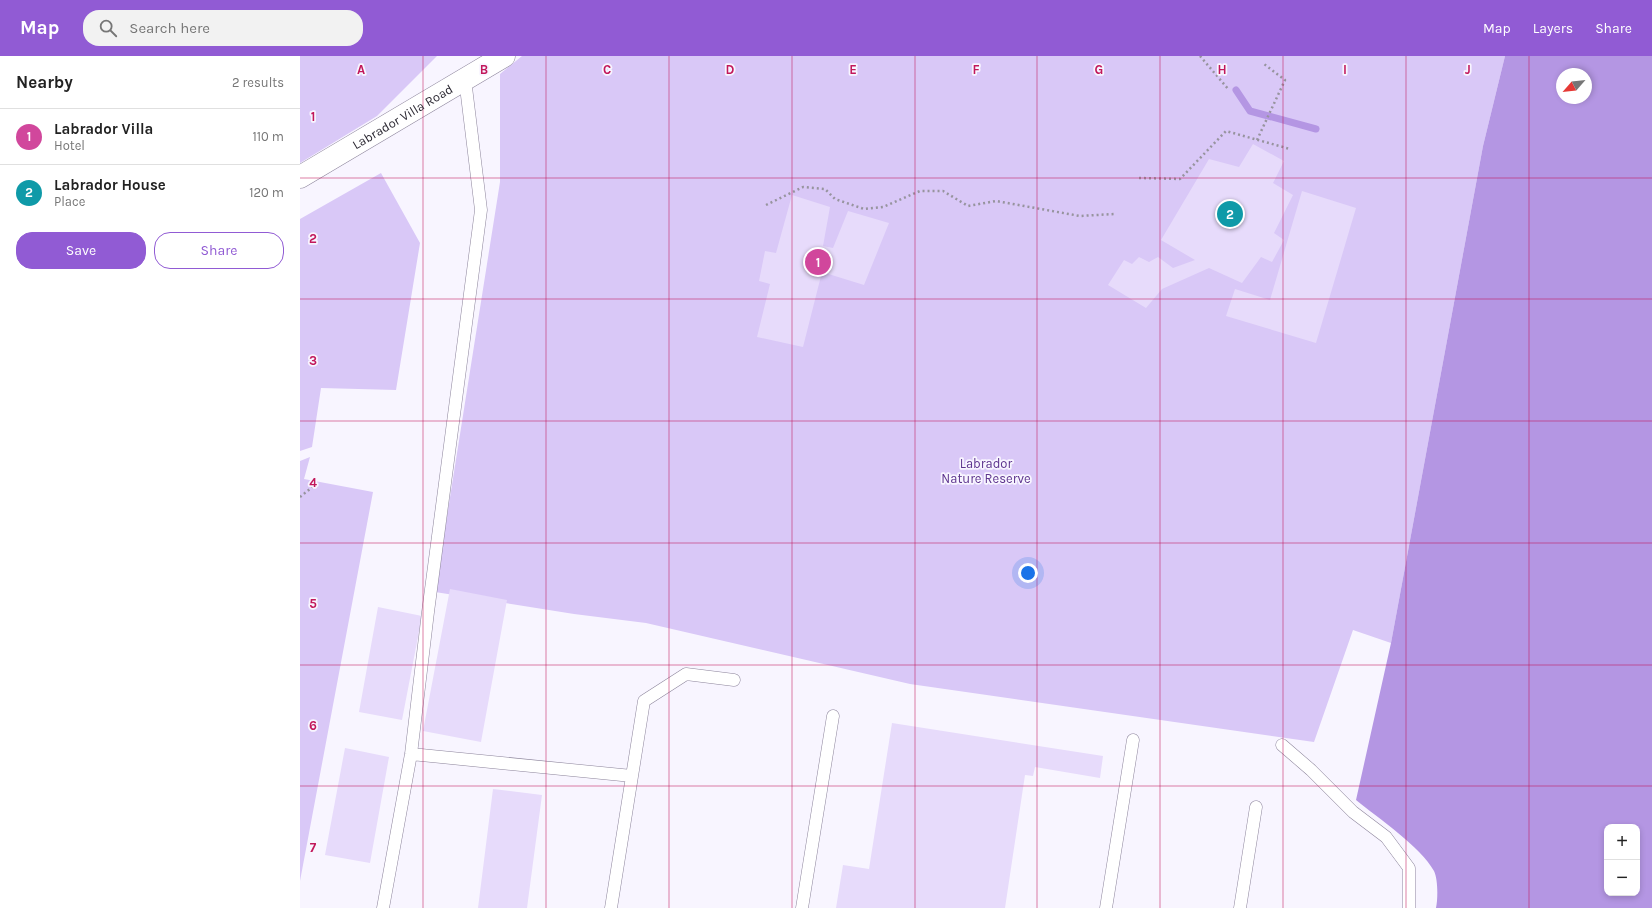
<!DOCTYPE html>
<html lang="en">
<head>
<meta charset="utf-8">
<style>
	:root { --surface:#fff; --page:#f2f2f2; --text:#222; --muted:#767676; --line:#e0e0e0; --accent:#915bd4 }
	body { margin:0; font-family:Karla,sans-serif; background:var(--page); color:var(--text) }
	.controls { position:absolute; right:12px; bottom:12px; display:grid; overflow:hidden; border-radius:8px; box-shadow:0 2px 6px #0003 }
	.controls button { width:36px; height:36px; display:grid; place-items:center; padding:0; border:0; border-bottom:1px solid var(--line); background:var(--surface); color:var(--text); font:20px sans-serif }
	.compass { position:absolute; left:1256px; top:12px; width:36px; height:36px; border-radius:50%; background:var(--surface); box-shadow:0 2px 6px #0003; rotate:242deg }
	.you { position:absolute; left:728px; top:517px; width:14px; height:14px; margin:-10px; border:3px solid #fff; border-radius:50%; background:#1a73e8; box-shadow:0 0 0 6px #1a73e833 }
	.badge { display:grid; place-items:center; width:26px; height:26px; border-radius:50%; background:var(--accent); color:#fff; font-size:13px; font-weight:700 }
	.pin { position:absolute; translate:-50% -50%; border:2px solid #fff; box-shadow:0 1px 4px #0006 }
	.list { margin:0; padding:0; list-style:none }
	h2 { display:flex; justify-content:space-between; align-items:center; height:52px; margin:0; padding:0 16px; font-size:17px }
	h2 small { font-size:13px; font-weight:400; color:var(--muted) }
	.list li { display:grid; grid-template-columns:26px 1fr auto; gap:12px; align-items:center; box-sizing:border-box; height:56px; padding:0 16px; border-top:1px solid var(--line) }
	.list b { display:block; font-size:15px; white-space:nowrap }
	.list p { margin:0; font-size:13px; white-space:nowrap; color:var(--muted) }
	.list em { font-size:13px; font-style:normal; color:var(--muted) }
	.actions { display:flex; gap:8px; padding:12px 16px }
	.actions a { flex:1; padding:9px 0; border:1px solid var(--accent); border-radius:16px; text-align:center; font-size:14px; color:var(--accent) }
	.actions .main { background:var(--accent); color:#fff }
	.icon { flex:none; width:22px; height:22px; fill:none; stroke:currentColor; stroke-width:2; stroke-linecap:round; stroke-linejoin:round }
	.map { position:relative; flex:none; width:1352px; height:852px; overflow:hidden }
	header { display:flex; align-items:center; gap:24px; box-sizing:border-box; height:56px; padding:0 20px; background:var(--accent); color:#fff }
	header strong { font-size:19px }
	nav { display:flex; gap:22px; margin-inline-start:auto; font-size:14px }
	.search { width:280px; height:36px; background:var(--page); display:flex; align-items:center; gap:10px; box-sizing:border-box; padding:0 14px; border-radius:16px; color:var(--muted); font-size:15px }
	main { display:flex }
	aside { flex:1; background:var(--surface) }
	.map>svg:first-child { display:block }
</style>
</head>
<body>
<header>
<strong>Map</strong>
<div class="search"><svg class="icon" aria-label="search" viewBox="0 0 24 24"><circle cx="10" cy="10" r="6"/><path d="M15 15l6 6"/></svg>Search here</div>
<nav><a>Map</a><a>Layers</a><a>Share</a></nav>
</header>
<main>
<aside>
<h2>Nearby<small>2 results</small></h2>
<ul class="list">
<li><span class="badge" style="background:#d1479c">1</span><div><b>Labrador Villa</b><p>Hotel</p></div><em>110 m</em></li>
<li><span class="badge" style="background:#0f9aa8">2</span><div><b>Labrador House</b><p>Place</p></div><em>120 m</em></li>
</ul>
<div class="actions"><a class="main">Save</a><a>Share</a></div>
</aside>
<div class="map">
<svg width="1352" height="852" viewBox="0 0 1352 852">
	<rect width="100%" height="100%" fill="#f8f5ff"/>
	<path fill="#d9c8f7" d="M0,0H137L77,60L0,107Z
		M222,0H1205L1183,90L1091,587L1053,574L1014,686L610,628L346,567L274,558L135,536L200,126V18Z
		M81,117L120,187L96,334L21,332L12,391L0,395V163Z
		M10,401L4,423L73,436L0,825V405Z"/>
	<path fill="#b496e3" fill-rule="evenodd" d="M1205,0H1352V852H1136C1138,843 1138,823 1134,815C1121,791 1078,762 1056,744L1091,587L1183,90ZM1262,18H1286V42H1262ZM1307,771H1337V837H1307Z"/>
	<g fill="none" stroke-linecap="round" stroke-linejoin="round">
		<path stroke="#b496e3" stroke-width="7" d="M936,34L950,55L1016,73"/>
	</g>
	<path fill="#e7dbfb" d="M953,88L984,105L973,127L993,139L974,177L984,184L972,206L961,201L942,227L909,212L862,233L846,252L808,229L824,204L832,208L839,201L849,206L858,201L873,212L895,204L861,184L909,103L939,111Z
		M1002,135L1056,152L1016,287L926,260L935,233L970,244Z
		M492,139L530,151L523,190L533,192L548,155L589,167L564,229L522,216L503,291L457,281L470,228L459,225L465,195L476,197Z
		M150,533L207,544L181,686L123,675Z
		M78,551L122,560L102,664L59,656Z
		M592,667L803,700L800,722L735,711L733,720L725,719L705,852H536L543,809L569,813Z
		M45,692L89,701L70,807L25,799Z
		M193,733L242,739L227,852H178Z"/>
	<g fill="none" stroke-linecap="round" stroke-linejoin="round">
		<defs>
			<path id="service" d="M982,689L1011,714L1053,756L1086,781L1109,812V852
				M111,698L332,720
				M83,852L111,698L128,556L181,154L165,23
				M311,852L344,645L386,618L434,624
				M502,852L533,660
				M806,852L833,684
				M940,852L956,751"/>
			<g id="minor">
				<path id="s1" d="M0,121L204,0"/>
			</g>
		</defs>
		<use href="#service" stroke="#8c849b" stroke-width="13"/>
		<use href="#minor" stroke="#8c849b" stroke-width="23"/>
		<path stroke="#97949e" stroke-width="2.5" stroke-dasharray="2 3" stroke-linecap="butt" d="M900,0L929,34
			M957,84L985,24L964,8
			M839,122L880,123L926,75L990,93
			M466,149L503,131L525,133L535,143L564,153L583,151L620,135H643L668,150L696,145L780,160L814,158
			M0,441L16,428"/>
		<use href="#service" stroke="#fff" stroke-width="12"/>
		<use href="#minor" stroke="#fff" stroke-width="22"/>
	</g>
	<path fill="none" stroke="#c2185b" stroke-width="1" stroke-opacity="0.55" d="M123,0V852M246,0V852M369,0V852M492,0V852M615,0V852M737,0V852M860,0V852M983,0V852M1106,0V852M1229,0V852M0,122H1352M0,243H1352M0,365H1352M0,487H1352M0,609H1352M0,730H1352"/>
	<g text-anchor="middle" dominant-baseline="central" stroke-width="3.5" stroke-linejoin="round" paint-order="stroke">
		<g font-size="13" fill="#2c2933" stroke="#f8f5ff">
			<text stroke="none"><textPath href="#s1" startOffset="119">Labrador Villa Road</textPath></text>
		</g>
		<g font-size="13" fill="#5d348e" stroke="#f8f5ff">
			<text x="686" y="407">Labrador<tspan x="686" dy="15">Nature Reserve</tspan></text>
		</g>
	</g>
	<g font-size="13" text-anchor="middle" font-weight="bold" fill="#c2185b" stroke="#f8f5ff" stroke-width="3.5" stroke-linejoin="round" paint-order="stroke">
		<text x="61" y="18">A</text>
		<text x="184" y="18">B</text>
		<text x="307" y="18">C</text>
		<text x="430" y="18">D</text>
		<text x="553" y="18">E</text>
		<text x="676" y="18">F</text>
		<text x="799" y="18">G</text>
		<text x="922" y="18">H</text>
		<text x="1045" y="18">I</text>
		<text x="1168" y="18">J</text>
		<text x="13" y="65">1</text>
		<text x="13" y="187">2</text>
		<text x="13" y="309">3</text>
		<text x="13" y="431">4</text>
		<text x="13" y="552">5</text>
		<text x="13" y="674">6</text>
		<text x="13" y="796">7</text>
	</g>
</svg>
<div class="controls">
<button>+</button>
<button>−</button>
</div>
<svg class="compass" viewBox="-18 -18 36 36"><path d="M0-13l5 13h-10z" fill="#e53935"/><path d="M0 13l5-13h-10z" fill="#767676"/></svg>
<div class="you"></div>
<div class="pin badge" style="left:518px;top:206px;background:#d1479c">1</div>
<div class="pin badge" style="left:930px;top:158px;background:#0f9aa8">2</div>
</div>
</main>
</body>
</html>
